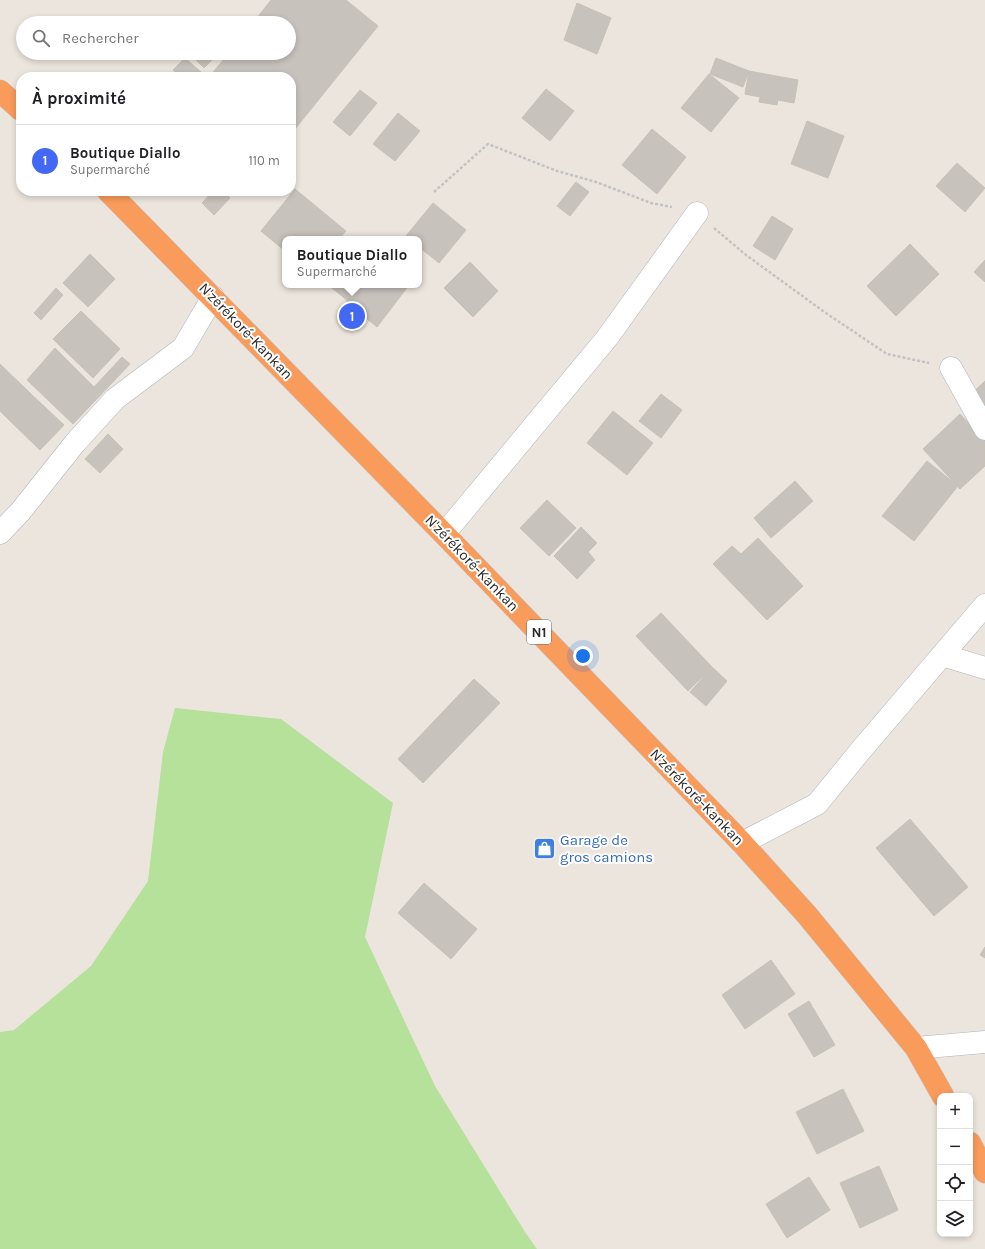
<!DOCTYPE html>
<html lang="fr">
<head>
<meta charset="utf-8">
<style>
	:root { --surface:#fff; --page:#f6f6f6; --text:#202124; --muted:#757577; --line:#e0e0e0; --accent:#4268f4 }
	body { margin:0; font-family:Karla,sans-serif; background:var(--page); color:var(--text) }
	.controls { position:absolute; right:12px; bottom:12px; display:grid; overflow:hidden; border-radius:8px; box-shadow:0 2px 6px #0003 }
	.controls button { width:36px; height:36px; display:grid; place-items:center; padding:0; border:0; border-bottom:1px solid var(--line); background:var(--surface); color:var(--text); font:20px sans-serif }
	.you { position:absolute; left:583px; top:656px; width:14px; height:14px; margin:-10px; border:3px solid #fff; border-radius:50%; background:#1a73e8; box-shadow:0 0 0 6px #1a73e833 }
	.badge { display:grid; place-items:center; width:26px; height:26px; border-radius:50%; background:var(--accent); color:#fff; font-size:13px; font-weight:700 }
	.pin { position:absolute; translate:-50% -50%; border:2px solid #fff; box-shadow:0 1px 4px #0006 }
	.popup { position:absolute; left:282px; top:236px; width:140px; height:52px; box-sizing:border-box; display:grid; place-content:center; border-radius:8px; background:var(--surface); filter:drop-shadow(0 1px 3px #0005); font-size:13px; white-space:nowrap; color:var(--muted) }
	.popup b { font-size:15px; color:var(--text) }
	.popup::after { content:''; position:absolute; left:50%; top:100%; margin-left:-8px; border:8px solid transparent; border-top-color:var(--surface) }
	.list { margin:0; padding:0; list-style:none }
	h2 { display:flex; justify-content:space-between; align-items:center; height:52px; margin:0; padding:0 16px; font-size:17px }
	h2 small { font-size:13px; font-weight:400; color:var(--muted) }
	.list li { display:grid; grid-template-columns:26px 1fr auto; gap:12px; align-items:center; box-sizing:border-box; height:72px; padding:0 16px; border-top:1px solid var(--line) }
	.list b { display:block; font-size:15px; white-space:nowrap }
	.list p { margin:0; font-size:13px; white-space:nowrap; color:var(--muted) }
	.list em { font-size:13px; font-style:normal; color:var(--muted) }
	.icon { flex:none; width:22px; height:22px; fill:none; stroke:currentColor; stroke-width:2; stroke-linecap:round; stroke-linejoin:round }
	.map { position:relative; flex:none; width:985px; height:1249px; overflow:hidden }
	.search { position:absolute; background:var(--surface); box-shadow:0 2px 6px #0003; left:16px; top:16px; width:280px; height:44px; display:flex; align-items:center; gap:10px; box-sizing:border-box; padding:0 14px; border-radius:22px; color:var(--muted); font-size:15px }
	.panel { position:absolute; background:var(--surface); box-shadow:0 2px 6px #0003; left:16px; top:72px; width:280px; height:124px; border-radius:16px }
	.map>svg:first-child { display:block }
</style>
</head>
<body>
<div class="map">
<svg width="985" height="1249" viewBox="0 0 985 1249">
	<rect width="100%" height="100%" fill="#ece5dd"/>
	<path fill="#b5e19b" d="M175,708L281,719L393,803L365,937L435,1086L525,1232L537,1249H0V1032L14,1030L91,966L148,881L163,752Z"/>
	<path fill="#c7c2bc" stroke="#c7c1b7" d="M271,0H346L378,26L291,134V77H209L229,53H289V23H253Z
		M577,3L611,18L597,54L564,40Z
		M189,53H219L204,68Z
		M185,58L202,73L198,77H181L173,70Z
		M716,58L749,71L743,87L710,74Z
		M749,71L798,80L794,103L778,100L777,105L759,102L760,97L745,94Z
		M709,74L739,98L711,132L681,108Z
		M546,89L574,111L550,141L522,118Z
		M360,90L377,103L350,136L333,122Z
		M398,113L420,131L395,161L373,144Z
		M807,121L844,136L828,178L791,164Z
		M652,129L686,157L657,194L622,165Z
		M957,163L985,188L965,212L936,186Z
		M576,182L589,192L570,216L557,206Z
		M295,189L346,231L339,239H285V251L261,231Z
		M213,191H223L230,198L214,215L202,203Z
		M433,203L466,230L439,263L419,247V239H410L406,236Z
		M772,216L793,229L775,260L753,246Z
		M910,244L939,274L896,316L867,286Z
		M90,254L115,279L88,307L63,283Z
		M985,260V282L974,272Z
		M470,262L498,291L473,317L444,288Z
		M328,285H359L347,300Z
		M359,285H409L377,327L346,302Z
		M56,288L63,295L41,320L34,313Z
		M81,311L120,349L93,378L53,339Z
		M55,348L94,387L122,357L130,364L73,424L27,380Z
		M0,364L30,393L7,418L0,411Z
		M985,381V411L970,395Z
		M30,393L64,425L40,450L7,418Z
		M661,394L682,410L661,438L639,421Z
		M613,411L653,443L627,475L587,443Z
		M960,414L985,441V466L960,489L923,449Z
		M108,434L123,449L100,473L85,459Z
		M927,461L958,486L914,541L882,516Z
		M795,481L813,501L771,538L754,518Z
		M547,500L576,528L549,556L520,528Z
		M581,527L597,543L588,552L595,560L577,579L554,556Z
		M758,538L803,586L767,620L713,564L732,546L741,554Z
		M661,613L712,667L688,691L636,636Z
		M712,667L727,681L706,706L690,692Z
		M474,679L500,703L423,783L398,759Z
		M910,819L968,887L934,916L876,848Z
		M424,883L477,929L451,959L398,913Z
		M985,947V958L980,955Z
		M771,960L795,994L745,1029L722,995Z
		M809,1001L835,1045L814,1057L788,1014Z
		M843,1089L864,1131L817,1154L796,1112Z
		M879,1166L898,1210L860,1228L840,1183Z
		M809,1177L830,1210L787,1238L766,1204Z"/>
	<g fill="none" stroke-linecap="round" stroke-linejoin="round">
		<defs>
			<path id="minor" d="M951,368L985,429
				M0,533L20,512L75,443L115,399L183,348L213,297
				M444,534L607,338L697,213
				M942,655L985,668
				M742,843L817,804L861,750L985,605
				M916,1048L985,1042"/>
			<path id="highway" d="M0,91L21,110
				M108,191L444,534L742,843L807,915L916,1048L943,1096
				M970,1143L985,1172"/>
		</defs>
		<use href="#minor" stroke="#b0b4be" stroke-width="23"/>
		<use href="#highway" stroke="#c3c3c3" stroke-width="23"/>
		<path stroke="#c3c3c3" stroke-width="2.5" stroke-dasharray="3 2" stroke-linecap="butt" d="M434,192L488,144L557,171L596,182L651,203L672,207
			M714,228L746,255L823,311L887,354L929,363"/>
		<use href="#minor" stroke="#fff" stroke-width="22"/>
		<use href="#highway" stroke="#f99b5b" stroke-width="22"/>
	</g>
	<defs>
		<symbol id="shop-square" viewBox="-11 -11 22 22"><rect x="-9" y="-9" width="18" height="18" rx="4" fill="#3f7fe0" stroke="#fff"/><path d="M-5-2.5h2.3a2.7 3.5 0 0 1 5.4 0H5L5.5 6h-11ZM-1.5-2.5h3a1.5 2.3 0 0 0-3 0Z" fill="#fff"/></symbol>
	</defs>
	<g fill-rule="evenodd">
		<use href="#shop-square" x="532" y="836" width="25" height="25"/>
	</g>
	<g text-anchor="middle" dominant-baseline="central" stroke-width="4" stroke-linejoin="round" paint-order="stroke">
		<rect fill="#fff" stroke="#6a6a6a" stroke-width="1" x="527" y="620" width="24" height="24" rx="3"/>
		<g font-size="14" font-weight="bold" fill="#2a2a2a">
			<text x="539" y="632">N1</text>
		</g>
		<g font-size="15" fill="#2a2a2a" stroke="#fff">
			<text transform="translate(246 331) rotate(46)">N'zérékoré-Kankan</text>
			<text transform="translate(472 563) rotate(46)">N'zérékoré-Kankan</text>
			<text transform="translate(697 797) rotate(46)">N'zérékoré-Kankan</text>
		</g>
		<g font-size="15" fill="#366cbe" stroke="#fff" text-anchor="start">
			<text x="560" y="840">Garage de<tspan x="560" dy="17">gros camions</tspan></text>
		</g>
	</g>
</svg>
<div class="controls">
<button>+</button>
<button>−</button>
<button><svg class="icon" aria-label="locate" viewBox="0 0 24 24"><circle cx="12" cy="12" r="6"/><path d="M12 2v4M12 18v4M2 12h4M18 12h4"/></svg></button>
<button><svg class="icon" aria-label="layers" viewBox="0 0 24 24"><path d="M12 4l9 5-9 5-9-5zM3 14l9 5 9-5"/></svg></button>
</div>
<div class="you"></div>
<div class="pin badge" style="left:352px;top:316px">1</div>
<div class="popup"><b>Boutique Diallo</b>Supermarché</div>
<div class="search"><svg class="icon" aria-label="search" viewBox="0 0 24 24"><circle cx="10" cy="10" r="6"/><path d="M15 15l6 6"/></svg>Rechercher</div>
<section class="panel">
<h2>À proximité<small></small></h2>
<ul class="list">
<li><span class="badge">1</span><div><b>Boutique Diallo</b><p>Supermarché</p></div><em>110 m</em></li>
</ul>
</section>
</div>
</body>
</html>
